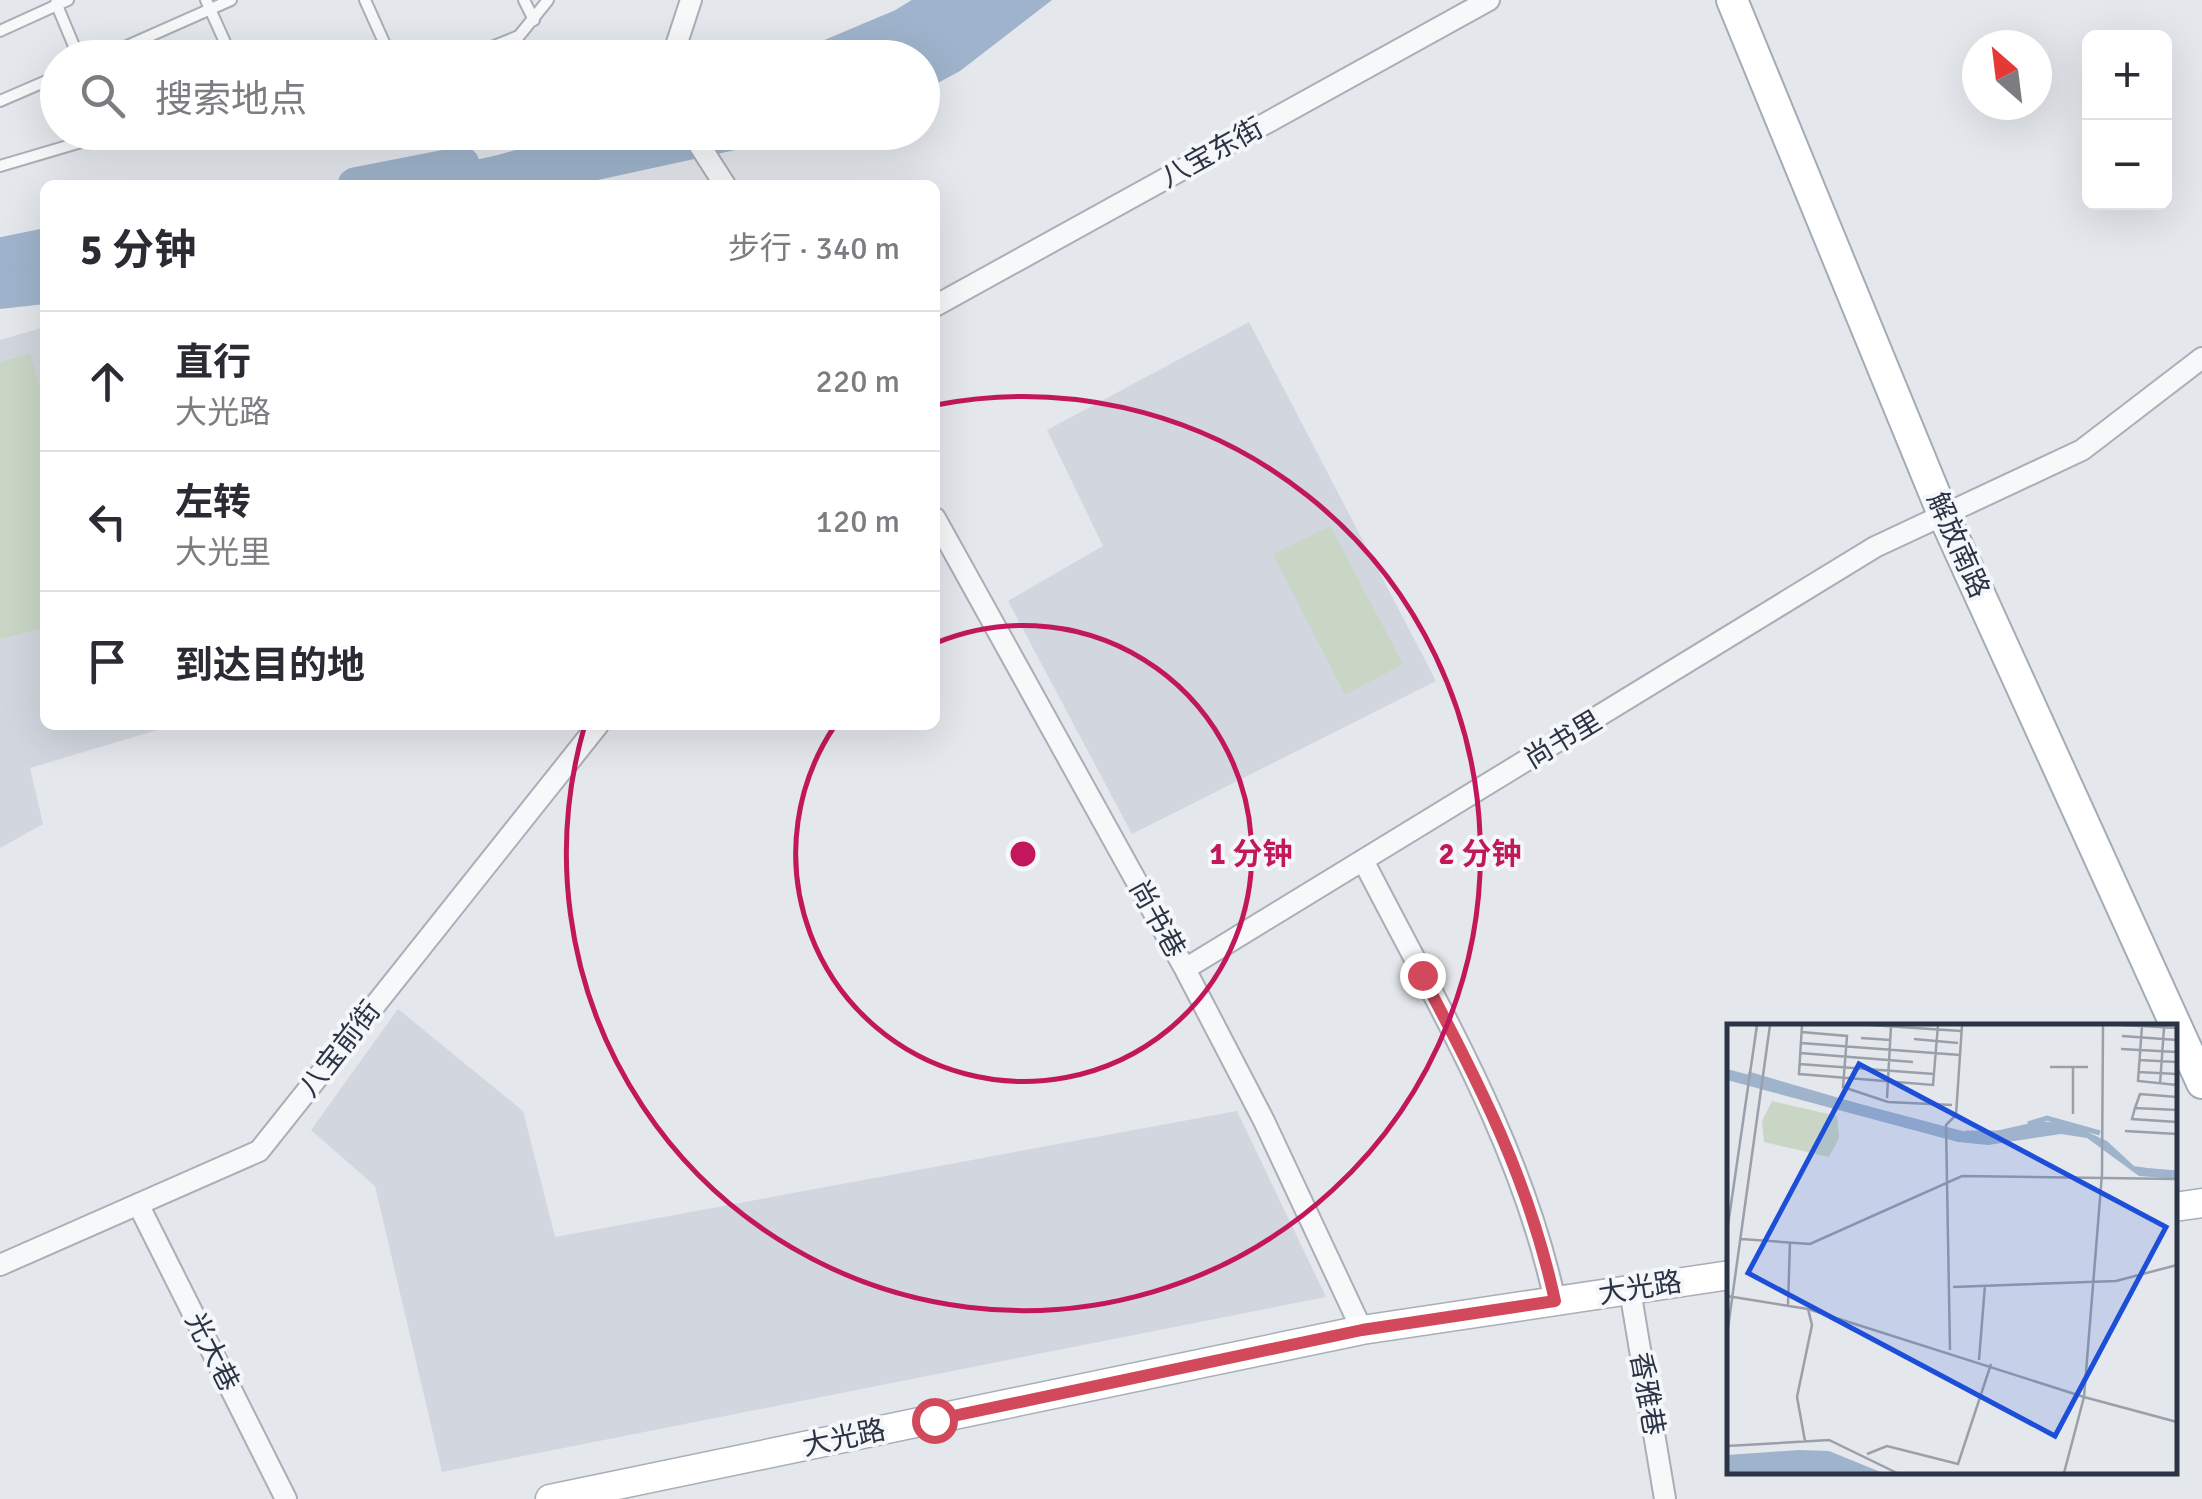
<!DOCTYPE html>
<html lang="zh">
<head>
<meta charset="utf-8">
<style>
	:root { --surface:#fff; --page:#f2f2f3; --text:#2b2b33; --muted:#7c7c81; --line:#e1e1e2 }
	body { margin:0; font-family:Signika,"Noto Sans SC",sans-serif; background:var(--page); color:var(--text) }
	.controls { position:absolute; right:30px; top:30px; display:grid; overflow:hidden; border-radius:15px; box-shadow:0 10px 40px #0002 }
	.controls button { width:90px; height:90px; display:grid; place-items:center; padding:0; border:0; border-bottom:2px solid var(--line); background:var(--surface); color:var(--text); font:50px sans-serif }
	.compass { position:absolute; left:1962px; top:30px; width:90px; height:90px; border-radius:50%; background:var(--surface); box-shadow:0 10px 40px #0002; rotate:332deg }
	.stop { position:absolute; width:30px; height:30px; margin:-22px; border:8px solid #d1495b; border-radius:50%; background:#fff }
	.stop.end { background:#d1495b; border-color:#fff; box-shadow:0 2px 10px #0008 }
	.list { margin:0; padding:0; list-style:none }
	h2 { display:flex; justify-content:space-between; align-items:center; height:130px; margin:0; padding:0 40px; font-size:42px }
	h2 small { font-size:32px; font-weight:400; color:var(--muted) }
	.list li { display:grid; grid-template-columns:65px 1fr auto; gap:30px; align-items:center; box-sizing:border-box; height:140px; padding:0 40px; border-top:2px solid var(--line) }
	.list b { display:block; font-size:38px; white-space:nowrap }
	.list p { margin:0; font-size:32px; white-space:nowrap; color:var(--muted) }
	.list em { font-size:32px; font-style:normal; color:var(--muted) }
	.icon { flex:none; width:55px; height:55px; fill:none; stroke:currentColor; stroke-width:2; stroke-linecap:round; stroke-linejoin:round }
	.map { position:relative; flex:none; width:2202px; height:1499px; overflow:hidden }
	.search { position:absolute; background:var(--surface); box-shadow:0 10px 40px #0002; left:40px; top:40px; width:900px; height:110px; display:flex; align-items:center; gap:25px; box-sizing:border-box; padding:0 35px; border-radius:55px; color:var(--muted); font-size:38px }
	.panel { position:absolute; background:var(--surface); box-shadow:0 10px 40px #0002; left:40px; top:180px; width:900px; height:550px; border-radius:15px }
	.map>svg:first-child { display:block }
</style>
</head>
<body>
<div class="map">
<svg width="2202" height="1499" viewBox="0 0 2202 1499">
	<rect width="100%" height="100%" fill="#e4e7ec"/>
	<path fill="#d2d6de" d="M1249,322L1436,681L1132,834L1008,601L1103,546L1047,430Z
		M45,327V725H174L30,768L43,824L0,848V340Z
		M398,1009L523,1111L555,1237L1237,1111L1326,1297L442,1472L375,1186L311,1130Z"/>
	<path fill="#c9d6c5" d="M30,354L39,385L45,391V627L0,639V362Z
		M1330,526L1403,664L1345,695L1273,554Z"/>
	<path fill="#9fb4cc" d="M956,0H1052L960,71L923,91L922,58L829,57L930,20Z
		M575,133H813L575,185H362L498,155Z
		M45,251V304L0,309V260Z"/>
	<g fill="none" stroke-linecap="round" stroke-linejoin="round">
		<path stroke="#9fb4cc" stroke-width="35" d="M827,58L903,26L945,0
			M355,185L462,164
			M0,255L45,246"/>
		<defs>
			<path id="lane" d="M206,0L232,58
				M365,0L391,58
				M524,0L534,20
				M56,3L79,58
				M0,31L68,0
				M100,58L231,0
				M465,58L519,36L548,0
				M0,101L58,76
				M0,166L115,132"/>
			<path id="street" d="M672,58L691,0
				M691,132L725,185
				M935,306L1489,0
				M935,518L1185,969L1264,1121L1362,1330
				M1363,860C1437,1005 1520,1140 1555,1301
				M1185,969L1875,547L2082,450L2202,358
				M138,1204L286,1499
				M0,1265L259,1151L598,725
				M1630,1290L1665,1499"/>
			<path id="secondary" d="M2174,1207L2202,1203
				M550,1499L1362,1330L1730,1275"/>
			<path id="primary" d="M1732,0L1943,514L2202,1083"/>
		</defs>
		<use href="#lane" stroke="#a9aeb7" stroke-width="14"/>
		<use href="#street" stroke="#a9aeb7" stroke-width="24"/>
		<use href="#secondary" stroke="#a9aeb7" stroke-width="31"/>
		<use href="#primary" stroke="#a3abb8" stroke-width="34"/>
		<use href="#lane" stroke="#f7f8fa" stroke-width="10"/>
		<use href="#street" stroke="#f7f8fa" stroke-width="20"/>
		<use href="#secondary" stroke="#fff" stroke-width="28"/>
		<use href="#primary" stroke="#fff" stroke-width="30"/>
	</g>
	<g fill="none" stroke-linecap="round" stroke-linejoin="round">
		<path stroke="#d1495b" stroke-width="12" d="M934,1420L1362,1330L1555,1301C1528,1177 1480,1086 1422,975"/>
	</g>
	<g fill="none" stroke="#c2185b" stroke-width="5">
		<path d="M936 643A228 228 0 1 1 834 727"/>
		<path d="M936 405A457 457 0 1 1 584 728"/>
	</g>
	<g text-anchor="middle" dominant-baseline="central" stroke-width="8" stroke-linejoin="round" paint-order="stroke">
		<g font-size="28" fill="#2b3445" stroke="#f4f6f9">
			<text transform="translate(1212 153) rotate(-29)">八宝东街</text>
			<text transform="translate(1958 545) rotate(66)">解放南路</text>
			<text transform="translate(1563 740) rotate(-31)">尚书里</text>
			<text transform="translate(1157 919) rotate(61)">尚书巷</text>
			<text transform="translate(340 1049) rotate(-52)">八宝前街</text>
			<text transform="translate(1640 1288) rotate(-9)">大光路</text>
			<text transform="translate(212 1352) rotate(63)">光大巷</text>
			<text transform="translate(1647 1394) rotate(80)">香雅巷</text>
			<text transform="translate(844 1438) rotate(-12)">大光路</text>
		</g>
	</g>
	<g transform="translate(1727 1024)">
		<rect width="450" height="450" fill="#e4e7ec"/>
		<path d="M45,77L110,92L112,114L102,133L37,118L35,97Z" fill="#c9d6c5"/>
		<path d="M0,45L251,111L313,97L343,100L380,117L407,142L450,149V155L412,152L360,114L334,110L261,121L231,118L0,56ZM72,426L102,427L156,449H0V431Z" fill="#9fb4cc"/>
		<path fill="none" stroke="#9fb4cc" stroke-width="5" d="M21,50L182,97M301,100L320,94L373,109M238,109H275M414,146L450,149"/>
		<path fill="none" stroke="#9a9fa9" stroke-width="2.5" d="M75,1L72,50L206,61L211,1M143,1L234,7M376,1L375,150L357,373L450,398M395,1L450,4M415,2L411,57L450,61M74,8L120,12L116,63L161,78L225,81M395,12L450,16M134,14L164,16M187,15L231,19M74,19L233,31M394,25L450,28M73,29L186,38M412,36L450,38M72,40L207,50M323,43H361M346,43V90M411,48L450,50M433,60L437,4M160,74L164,2M408,84L413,70L450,73M450,86L408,84L405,95L450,98M398,107L450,110M0,208L30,1M14,215L83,220L235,152L450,155M226,263L389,257L450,241M0,272L81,285L357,373M61,281L63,218M0,311L43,1M223,326L219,101L229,91L235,1M252,336L258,261M78,417L70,373L85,301L81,285M0,422L102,416L170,449M140,430L160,422L231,440L264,340M337,449L357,373"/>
		<path fill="#1d4ed8" fill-opacity="0.15" stroke="#1d4ed8" stroke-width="5" d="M132,40L439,203L328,412L21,249Z"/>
		<rect width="450" height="450" fill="none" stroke="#2b3445" stroke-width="5"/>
	</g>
	<circle cx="1023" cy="854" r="15" fill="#c2185b" stroke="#f4f6f9" stroke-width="5"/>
	<g font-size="30" text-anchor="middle" font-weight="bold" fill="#c2185b" stroke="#f4f6f9" stroke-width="8" stroke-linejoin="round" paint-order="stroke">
		<text x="1251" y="864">1 分钟</text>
		<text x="1480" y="864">2 分钟</text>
	</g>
</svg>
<div class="controls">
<button>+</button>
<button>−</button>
</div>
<svg class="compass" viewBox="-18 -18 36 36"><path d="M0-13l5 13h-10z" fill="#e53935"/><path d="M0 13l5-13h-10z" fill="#7c7c81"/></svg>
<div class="stop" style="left:934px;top:1420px"></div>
<div class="stop end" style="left:1422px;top:975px"></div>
<div class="search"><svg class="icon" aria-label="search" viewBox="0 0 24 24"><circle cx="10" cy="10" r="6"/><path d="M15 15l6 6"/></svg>搜索地点</div>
<section class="panel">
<h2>5 分钟<small>步行 · 340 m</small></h2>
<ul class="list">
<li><svg class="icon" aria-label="ahead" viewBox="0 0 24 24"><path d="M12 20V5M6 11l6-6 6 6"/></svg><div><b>直行</b><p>大光路</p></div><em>220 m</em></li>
<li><svg class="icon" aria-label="left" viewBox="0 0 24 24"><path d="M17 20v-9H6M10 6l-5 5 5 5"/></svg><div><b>左转</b><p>大光里</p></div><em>120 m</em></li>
<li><svg class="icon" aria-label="arrive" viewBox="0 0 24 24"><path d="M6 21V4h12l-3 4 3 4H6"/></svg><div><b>到达目的地</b></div></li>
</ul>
</section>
</div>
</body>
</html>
